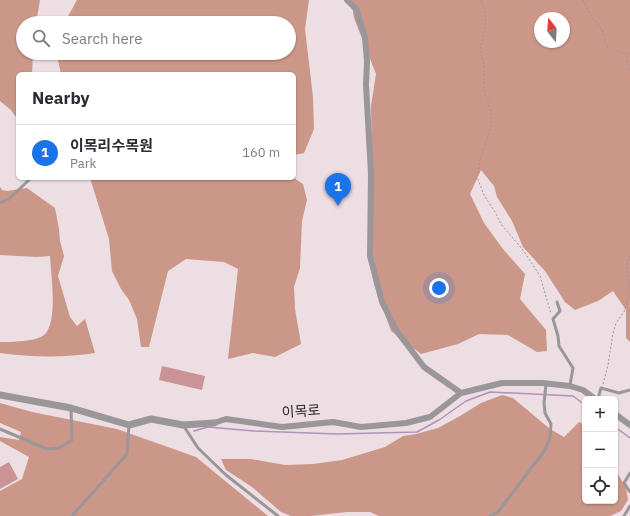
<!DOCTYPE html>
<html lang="en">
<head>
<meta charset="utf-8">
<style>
	:root { --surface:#fff; --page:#f2f2f3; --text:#2b2b33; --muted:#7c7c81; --line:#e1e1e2; --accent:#1a73e8 }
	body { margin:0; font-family:"IBM Plex Sans","Noto Sans KR",sans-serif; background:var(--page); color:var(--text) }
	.controls { position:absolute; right:12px; bottom:12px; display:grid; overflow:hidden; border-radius:6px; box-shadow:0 1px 3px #0004 }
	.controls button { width:36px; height:36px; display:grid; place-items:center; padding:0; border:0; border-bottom:1px solid var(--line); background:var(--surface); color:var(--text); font:20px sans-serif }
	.compass { position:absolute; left:534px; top:12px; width:36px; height:36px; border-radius:50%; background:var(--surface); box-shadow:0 1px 3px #0004; rotate:343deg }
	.you { position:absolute; left:439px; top:288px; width:14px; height:14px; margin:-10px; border:3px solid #fff; border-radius:50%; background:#1a73e8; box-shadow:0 0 0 6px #1a73e833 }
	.badge { display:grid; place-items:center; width:26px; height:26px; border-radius:50%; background:var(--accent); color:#fff; font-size:13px; font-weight:700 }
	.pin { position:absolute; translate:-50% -33px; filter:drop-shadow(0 1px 2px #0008) }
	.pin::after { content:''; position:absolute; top:21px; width:14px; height:12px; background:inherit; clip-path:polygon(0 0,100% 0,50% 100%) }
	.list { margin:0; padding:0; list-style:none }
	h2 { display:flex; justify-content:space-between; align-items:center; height:52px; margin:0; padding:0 16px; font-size:17px }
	h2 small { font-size:13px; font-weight:400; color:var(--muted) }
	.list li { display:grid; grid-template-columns:26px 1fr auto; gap:12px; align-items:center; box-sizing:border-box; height:56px; padding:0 16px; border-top:1px solid var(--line) }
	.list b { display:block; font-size:15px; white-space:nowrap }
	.list p { margin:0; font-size:13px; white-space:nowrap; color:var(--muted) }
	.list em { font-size:13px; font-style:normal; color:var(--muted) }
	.icon { flex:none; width:22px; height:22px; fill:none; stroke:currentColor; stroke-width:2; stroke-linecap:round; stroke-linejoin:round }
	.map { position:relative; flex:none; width:630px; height:516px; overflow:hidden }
	.search { position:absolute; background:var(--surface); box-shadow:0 1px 3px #0004; left:16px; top:16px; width:280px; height:44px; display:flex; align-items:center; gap:10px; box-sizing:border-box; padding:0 14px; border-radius:22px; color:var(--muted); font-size:15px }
	.panel { position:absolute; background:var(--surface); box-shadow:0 1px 3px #0004; left:16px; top:72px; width:280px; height:108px; border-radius:6px }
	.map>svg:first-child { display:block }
</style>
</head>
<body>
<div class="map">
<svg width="630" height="516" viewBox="0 0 630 516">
	<rect width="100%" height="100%" fill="#eddee3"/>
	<path fill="#cb9788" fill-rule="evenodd" d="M0,0H40L36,23H23V53H33L32,74H18V120L11,110L0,101Z
		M77,0H309L305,29L313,97L314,129L304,153L294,155V74H61L58,60L59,53H289V23H66L67,18Z
		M351,0H630V342L626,338V310L613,291L598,301L575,310L565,302L545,271L523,247L512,221L497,197L494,186L481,170L470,194L484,223L503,249L525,274L520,299L546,330L547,351L537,352L508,335L479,334L458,344L421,354L391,331L374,284L370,235L372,164L371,106L376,74L354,18ZM540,18H564V42H540Z
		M90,178H294L303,184L307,200L302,221L300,268L294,287L295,309L301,344L275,357L253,353L228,359L238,269L224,262L186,259L168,271L149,347H141L137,319L129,300L121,289L112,271L109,239Z
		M0,187L2,190L7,191L27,188L55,208L59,229L60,241L64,256L58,276L70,317L77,326L85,319L95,353C66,358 29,357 0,353V342C11,342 37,342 45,334C58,321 51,275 50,256L37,257L0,255Z
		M502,395L513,398L550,429L564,437L579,422L585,425V501H615V469L626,488L628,500L621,511L610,516H379L370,512H347L311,516H291L281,512L252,487L226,470L221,459H251L285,465L313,464L342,460L385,447L403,436L416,434L438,428L460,416L481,403Z
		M0,403L32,412L117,429L196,457L268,516H0V491L22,479L29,457L0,441V437L19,440L21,432L0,423Z"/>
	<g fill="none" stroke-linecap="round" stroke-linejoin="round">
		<path stroke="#af92bc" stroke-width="1.5" d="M615,427L630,438
			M194,431L208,427L254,431L337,434L417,432L439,420L466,401L490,392L573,396L585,405"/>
	</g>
	<path fill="#ca9395" d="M162,366L205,376L202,390L159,380Z
		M9,462L18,479L0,489V467Z"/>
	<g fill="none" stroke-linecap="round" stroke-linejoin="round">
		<path stroke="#9f9498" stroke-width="1" stroke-dasharray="2 2" stroke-linecap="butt" d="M481,0L485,12L486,21L480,50L484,64V90L491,112L492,120L490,130L480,160L477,177L484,195L495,212L501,224L523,250L540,276L551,314
			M583,0L592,18L602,30L607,47L626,54L630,69
			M603,384L608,365L613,333L616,323L624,312L630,291L627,268V262L630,255"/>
		<path stroke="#9b9699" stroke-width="3" d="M0,203L9,199L31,178
			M557,302L560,311L553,319L558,336L559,346L573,368L570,385
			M598,399L601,388L619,393L630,390
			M183,425L198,448L226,475L278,516
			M0,429L47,449L59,448L72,440L71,409
			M630,473L624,483L630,492
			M72,516L127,454L129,425
			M490,516L498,512L545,450L550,438L551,424L545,413L544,403L546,384
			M624,516L630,506"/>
		<path stroke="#9b9699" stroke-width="6" d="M347,0L356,9L365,37L367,61L366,85L371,174L370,256L382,302L396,330L424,367L461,393
			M615,414L630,425
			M214,423L226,419L282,427L333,422L361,427L406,423L430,417L461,393L502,383H542L570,386L583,390L595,399"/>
		<path stroke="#9b9699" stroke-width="7" d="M0,395L71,408L129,425L151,419L183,425L214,423"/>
	</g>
	<g text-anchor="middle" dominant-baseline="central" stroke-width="3" stroke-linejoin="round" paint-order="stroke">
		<g font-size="14" fill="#2c2728" stroke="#eddee3">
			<text transform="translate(301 411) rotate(-4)">이목로</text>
		</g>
	</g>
</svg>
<div class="controls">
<button>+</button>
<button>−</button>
<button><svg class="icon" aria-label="locate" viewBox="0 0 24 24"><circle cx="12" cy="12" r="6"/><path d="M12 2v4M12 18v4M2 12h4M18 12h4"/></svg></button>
</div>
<svg class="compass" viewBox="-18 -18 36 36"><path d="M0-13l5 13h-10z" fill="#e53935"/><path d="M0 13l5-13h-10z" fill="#7c7c81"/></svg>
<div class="you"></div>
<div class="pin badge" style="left:338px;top:206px">1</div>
<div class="search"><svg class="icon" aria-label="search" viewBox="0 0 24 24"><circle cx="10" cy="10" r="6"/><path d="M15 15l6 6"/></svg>Search here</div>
<section class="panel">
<h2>Nearby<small></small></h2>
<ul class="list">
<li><span class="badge">1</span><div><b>이목리수목원</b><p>Park</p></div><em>160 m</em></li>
</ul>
</section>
</div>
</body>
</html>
